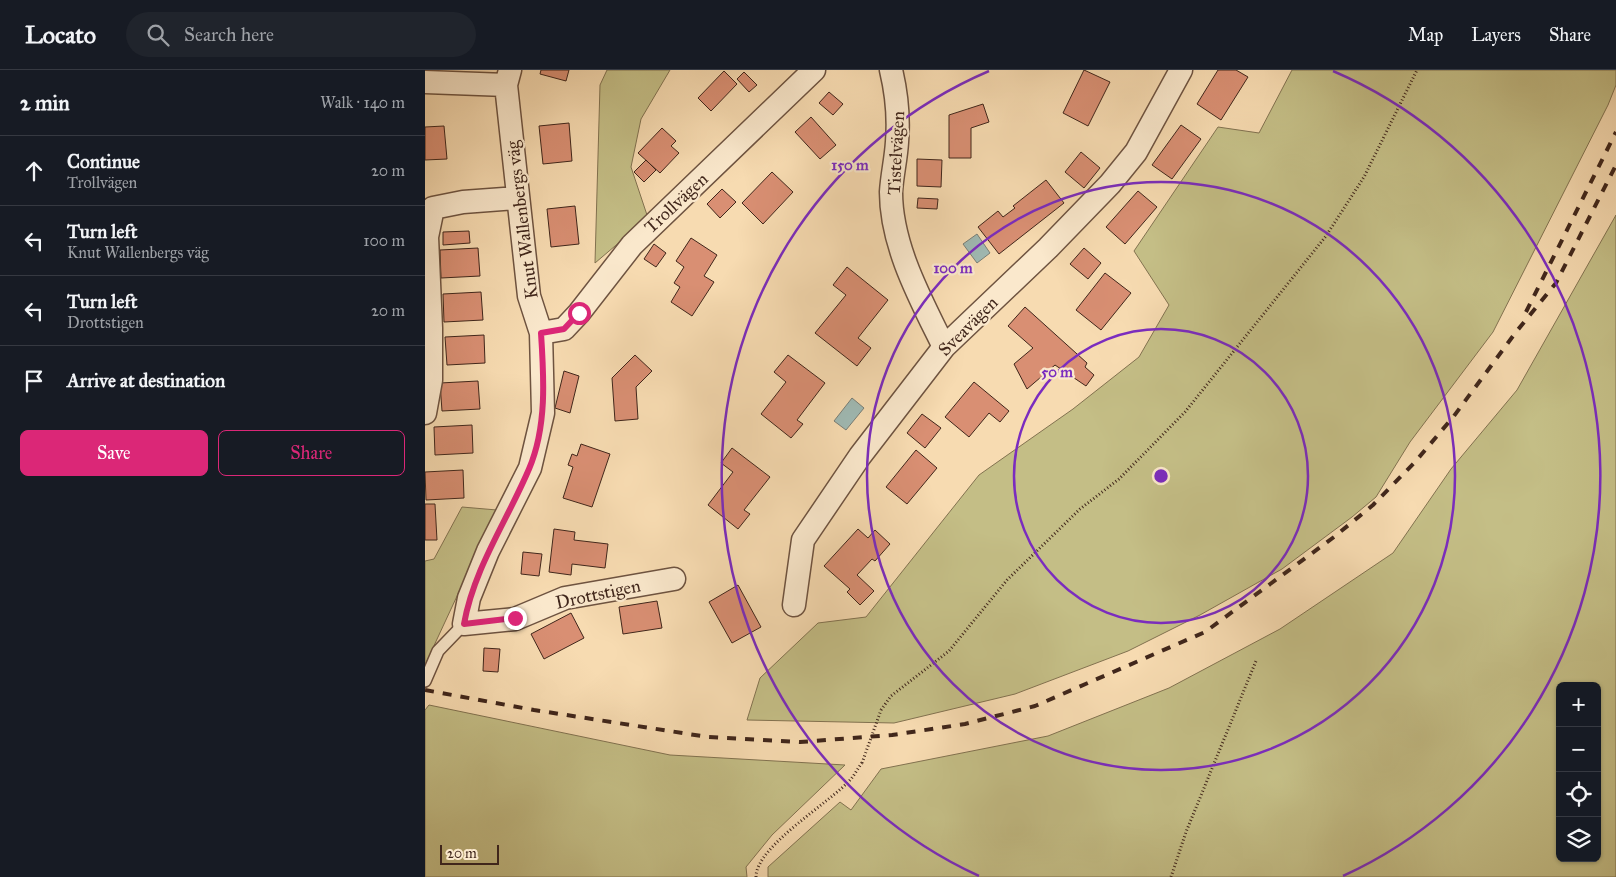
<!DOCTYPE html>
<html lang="en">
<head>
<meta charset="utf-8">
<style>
	:root { --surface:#171b24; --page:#20242c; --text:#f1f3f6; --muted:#9ea1a6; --line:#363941; --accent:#db2777 }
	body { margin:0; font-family:"IM FELL Great Primer",serif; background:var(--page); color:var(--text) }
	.controls { position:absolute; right:15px; bottom:15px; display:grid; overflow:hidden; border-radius:8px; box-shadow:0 1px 4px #0004 }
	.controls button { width:45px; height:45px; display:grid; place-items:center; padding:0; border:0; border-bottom:1px solid var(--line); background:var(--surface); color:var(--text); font:25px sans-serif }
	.scale { position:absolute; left:15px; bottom:12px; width:59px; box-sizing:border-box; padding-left:5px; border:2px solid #40261b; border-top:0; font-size:14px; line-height:18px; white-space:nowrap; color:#40261b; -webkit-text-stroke:4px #fae8cc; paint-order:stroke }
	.stop { position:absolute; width:15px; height:15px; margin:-11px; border:4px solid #db2777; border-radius:50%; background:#fff }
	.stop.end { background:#db2777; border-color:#fff; box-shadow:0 1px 5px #0008 }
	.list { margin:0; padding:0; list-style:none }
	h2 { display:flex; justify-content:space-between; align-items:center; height:65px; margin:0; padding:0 20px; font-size:21px }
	h2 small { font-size:16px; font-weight:400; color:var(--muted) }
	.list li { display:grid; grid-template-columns:32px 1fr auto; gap:15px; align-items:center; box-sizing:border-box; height:70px; padding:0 20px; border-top:1px solid var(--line) }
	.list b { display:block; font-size:19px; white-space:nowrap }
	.list p { margin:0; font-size:16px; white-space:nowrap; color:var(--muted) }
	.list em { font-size:16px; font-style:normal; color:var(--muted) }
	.actions { display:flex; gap:10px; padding:15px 20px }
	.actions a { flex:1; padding:11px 0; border:1px solid var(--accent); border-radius:8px; text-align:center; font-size:18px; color:var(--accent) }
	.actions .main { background:var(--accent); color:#fff }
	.icon { flex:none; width:28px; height:28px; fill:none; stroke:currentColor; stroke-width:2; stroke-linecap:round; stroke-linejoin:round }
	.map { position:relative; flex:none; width:1191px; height:807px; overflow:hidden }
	header { display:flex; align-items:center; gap:30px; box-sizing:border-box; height:70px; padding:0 25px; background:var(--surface); border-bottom:1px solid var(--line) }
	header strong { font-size:24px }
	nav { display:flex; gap:28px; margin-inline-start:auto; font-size:18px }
	.search { width:350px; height:45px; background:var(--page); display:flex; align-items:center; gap:12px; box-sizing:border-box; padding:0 18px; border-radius:28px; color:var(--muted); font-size:19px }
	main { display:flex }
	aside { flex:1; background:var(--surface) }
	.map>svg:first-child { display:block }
</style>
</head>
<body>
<header>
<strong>Locato</strong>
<div class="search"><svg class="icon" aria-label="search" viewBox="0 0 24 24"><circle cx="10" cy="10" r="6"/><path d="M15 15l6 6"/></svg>Search here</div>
<nav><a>Map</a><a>Layers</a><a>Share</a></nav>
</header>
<main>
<aside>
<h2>2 min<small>Walk · 140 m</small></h2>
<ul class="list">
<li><svg class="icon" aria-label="ahead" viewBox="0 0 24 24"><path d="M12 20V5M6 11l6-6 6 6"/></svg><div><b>Continue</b><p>Trollvägen</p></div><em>20 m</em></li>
<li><svg class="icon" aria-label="left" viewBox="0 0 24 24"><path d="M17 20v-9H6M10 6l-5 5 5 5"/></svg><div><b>Turn left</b><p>Knut Wallenbergs väg</p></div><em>100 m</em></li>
<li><svg class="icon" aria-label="left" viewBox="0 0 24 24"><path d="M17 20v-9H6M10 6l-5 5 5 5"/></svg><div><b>Turn left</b><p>Drottstigen</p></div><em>20 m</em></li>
<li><svg class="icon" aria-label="arrive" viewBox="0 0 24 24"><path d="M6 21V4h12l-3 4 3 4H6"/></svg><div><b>Arrive at destination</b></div></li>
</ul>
<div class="actions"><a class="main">Save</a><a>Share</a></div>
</aside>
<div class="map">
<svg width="1191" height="807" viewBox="0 0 1191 807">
	<rect width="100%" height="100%" fill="#f7dbb1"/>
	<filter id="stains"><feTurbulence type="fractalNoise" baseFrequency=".004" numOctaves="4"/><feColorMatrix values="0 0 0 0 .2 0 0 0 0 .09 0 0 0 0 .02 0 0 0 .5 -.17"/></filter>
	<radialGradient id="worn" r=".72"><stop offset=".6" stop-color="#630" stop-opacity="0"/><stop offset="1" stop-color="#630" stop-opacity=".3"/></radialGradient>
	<path fill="#c4be86" stroke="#827250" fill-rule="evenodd" d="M182,0H245L216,49L206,97L223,148L170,193L175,15Z
		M867,0H1191V15L1183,35L1068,262L985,372L951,427L927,447L857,499L775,545L703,581L590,624L469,653L322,650L335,608L393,553L441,547L554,405L648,339L714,287L744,235L709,181L793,57L834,63Z
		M1191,145V807H343V797L415,732L426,740L456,699L623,666L744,618L855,559L968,483L1026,399L1092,320ZM1135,616H1172V788H1135Z
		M37,437L72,440L0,595V491L9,489Z
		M4,635L245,685L420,695L347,765L321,797L322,807H0V640Z"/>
	<path fill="#9fb9b3" stroke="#797e76" d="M552,164L565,183L552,193L538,174Z
		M427,328L439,338L421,360L409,351Z"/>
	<path fill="#d98f73" stroke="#40261b" d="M116,0H144L141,11L115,4Z
		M659,0L685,12L663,56L638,43Z
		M793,0H811L823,7L796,50L772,34Z
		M299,1L312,14L286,41L273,28Z
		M319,2L332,15L324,22L312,9Z
		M404,22L418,34L408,45L394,33Z
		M558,34L564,52L546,58V88H524V45Z
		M386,47L411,75L395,89L370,62Z
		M144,53L147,91L118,94L114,56Z
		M756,55L776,69L747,109L727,95Z
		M19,56L22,89L0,90V57Z
		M237,58L251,71L246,76L254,83L235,103L213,83Z
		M656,82L675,98L659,118L640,102Z
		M492,89L517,90L516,117L492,116Z
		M221,90L231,100L219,112L209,102Z
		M347,102L368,122L338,154L317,133Z
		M621,110L639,133L574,184L553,157L573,141L578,147L590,138L588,136Z
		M297,119L311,132L295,148L282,134Z
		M713,121L732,137L700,174L681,157Z
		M493,128L513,129L512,139L492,138Z
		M150,136L154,174L126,177L122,139Z
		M44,161L45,173L18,175V162Z
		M266,168L292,185L279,206L289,212L267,246L246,232L255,217L249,213L259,197L251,191Z
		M229,174L241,183L231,197L219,189Z
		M53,178L55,206L16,208L15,180Z
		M659,178L676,193L663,209L645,194Z
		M422,197L463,230L433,268L446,278L432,296L390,263L421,225L408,215Z
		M680,203L706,223L676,260L651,240Z
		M56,222L58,250L19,252L18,224Z
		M600,237L662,293L660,297L669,305L661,316L630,295L602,319L589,294L608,278L583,256Z
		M59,265L60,293L22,295L20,267Z
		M210,285L227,301L211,317L213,349L190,351L187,308Z
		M363,285L400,313L372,350L378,354L366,368L336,344L361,312L349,302Z
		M139,301L154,306L145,343L130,338Z
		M53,311L55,339L17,341L15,313Z
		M549,312L584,341L575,352L564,343L544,367L520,347Z
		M497,344L516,358L500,378L482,363Z
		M47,355L48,383L10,385L9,357Z
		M156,374L185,384L167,437L138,428L148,397L143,395L147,384L152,386Z
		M307,378L345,407L319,440L325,444L313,459L283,435L308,402L296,393Z
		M491,380L512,398L482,434L461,417Z
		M38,400L39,428L1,430L0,402Z
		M0,434H10L12,470H0Z
		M129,459L150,462L149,470L183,474L180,498L147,494L146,505L124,502Z
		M433,459L443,468L450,460L465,474L450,491L447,489L432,505L449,521L435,535L422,522L425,519L399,496Z
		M98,482L117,484L114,506L96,504Z
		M313,515L336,557L307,573L284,532Z
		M232,531L237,558L198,564L194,537Z
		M146,543L159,568L119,589L106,564Z
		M59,578L75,579L73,602L58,601Z"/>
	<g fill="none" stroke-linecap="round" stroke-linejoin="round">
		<defs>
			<path id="service" d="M0,611L13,581L39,554"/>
			<path id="minor" d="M85,0L81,15L104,226L116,263L118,343L105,398L63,481L44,528L39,554L90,549L140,528L249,509
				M466,0C472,25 474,47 472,72C471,89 467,105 466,122C466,176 496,230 519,277
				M0,12L81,15
				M116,263L139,259L154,243L207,175L389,0
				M0,343L6,310V258L2,167L8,138L38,132L93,128
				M369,535L378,470L435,386L519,277L623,178L685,114L711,82L756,0"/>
		</defs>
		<use href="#service" stroke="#6e5340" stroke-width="14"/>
		<use href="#minor" stroke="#6e5340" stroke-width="25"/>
		<path stroke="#40261b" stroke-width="3" stroke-dasharray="1 2.5" stroke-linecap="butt" d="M456,640L466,626L524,581L582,510L655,439L694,409L760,342L901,166L939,107L992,0
			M331,807C331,776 406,732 426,709C430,704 433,698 437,693
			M746,807L761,762L831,591"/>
		<use href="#service" stroke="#fae8cc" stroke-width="11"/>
		<use href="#minor" stroke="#fae8cc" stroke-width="22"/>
		<path stroke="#40261b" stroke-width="4" stroke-dasharray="9 9" stroke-linecap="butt" d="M1101,242L1191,62
			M0,620L109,640L283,667L375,672L467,665L540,654L610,636L780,562L909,467L948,435L990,392L1029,346L1091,262L1131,213L1191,95"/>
		<path stroke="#40261b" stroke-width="3" stroke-dasharray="1 2.5" stroke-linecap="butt" d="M437,693L456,640"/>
	</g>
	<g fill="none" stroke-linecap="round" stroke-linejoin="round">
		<path stroke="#db2777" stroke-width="6" d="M90,548L39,554C49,498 82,451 104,399C122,357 119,308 116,263L139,259L154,243"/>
	</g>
	<g fill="none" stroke="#7b2cbf" stroke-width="2.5">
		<circle cx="736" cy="406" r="147"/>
		<circle cx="736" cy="406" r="294"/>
		<path d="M554 806A440 440 0 0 1 564 1M908 1A440 440 0 0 1 918 806"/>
	</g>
	<g text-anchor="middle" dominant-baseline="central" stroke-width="4.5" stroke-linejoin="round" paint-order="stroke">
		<g font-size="18" fill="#40261b" stroke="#fae8cc">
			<text transform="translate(471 83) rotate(-87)">Tistelvägen</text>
			<text transform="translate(251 133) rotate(-43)">Trollvägen</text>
			<text transform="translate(97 150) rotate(-97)">Knut Wallenbergs väg</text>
			<text transform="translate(543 256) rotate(-45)">Sveavägen</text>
			<text transform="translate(173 524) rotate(-12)">Drottstigen</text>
		</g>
	</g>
	<circle cx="736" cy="406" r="8" fill="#7b2cbf" stroke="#fae8cc" stroke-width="2.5"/>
	<g font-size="15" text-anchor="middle" font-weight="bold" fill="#7b2cbf" stroke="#fae8cc" stroke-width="4.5" stroke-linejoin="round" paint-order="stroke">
		<text x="425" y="100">150 m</text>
		<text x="528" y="203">100 m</text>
		<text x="632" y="307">50 m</text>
	</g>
	<rect width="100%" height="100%" filter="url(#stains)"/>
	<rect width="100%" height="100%" fill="url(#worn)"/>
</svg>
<div class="controls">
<button>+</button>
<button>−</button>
<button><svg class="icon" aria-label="locate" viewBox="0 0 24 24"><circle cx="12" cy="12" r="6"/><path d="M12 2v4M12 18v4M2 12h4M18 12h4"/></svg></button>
<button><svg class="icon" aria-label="layers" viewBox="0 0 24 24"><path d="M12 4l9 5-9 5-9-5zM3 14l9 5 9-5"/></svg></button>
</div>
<div class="scale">20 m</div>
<div class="stop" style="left:154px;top:243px"></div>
<div class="stop end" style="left:90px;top:548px"></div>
</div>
</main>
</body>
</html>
